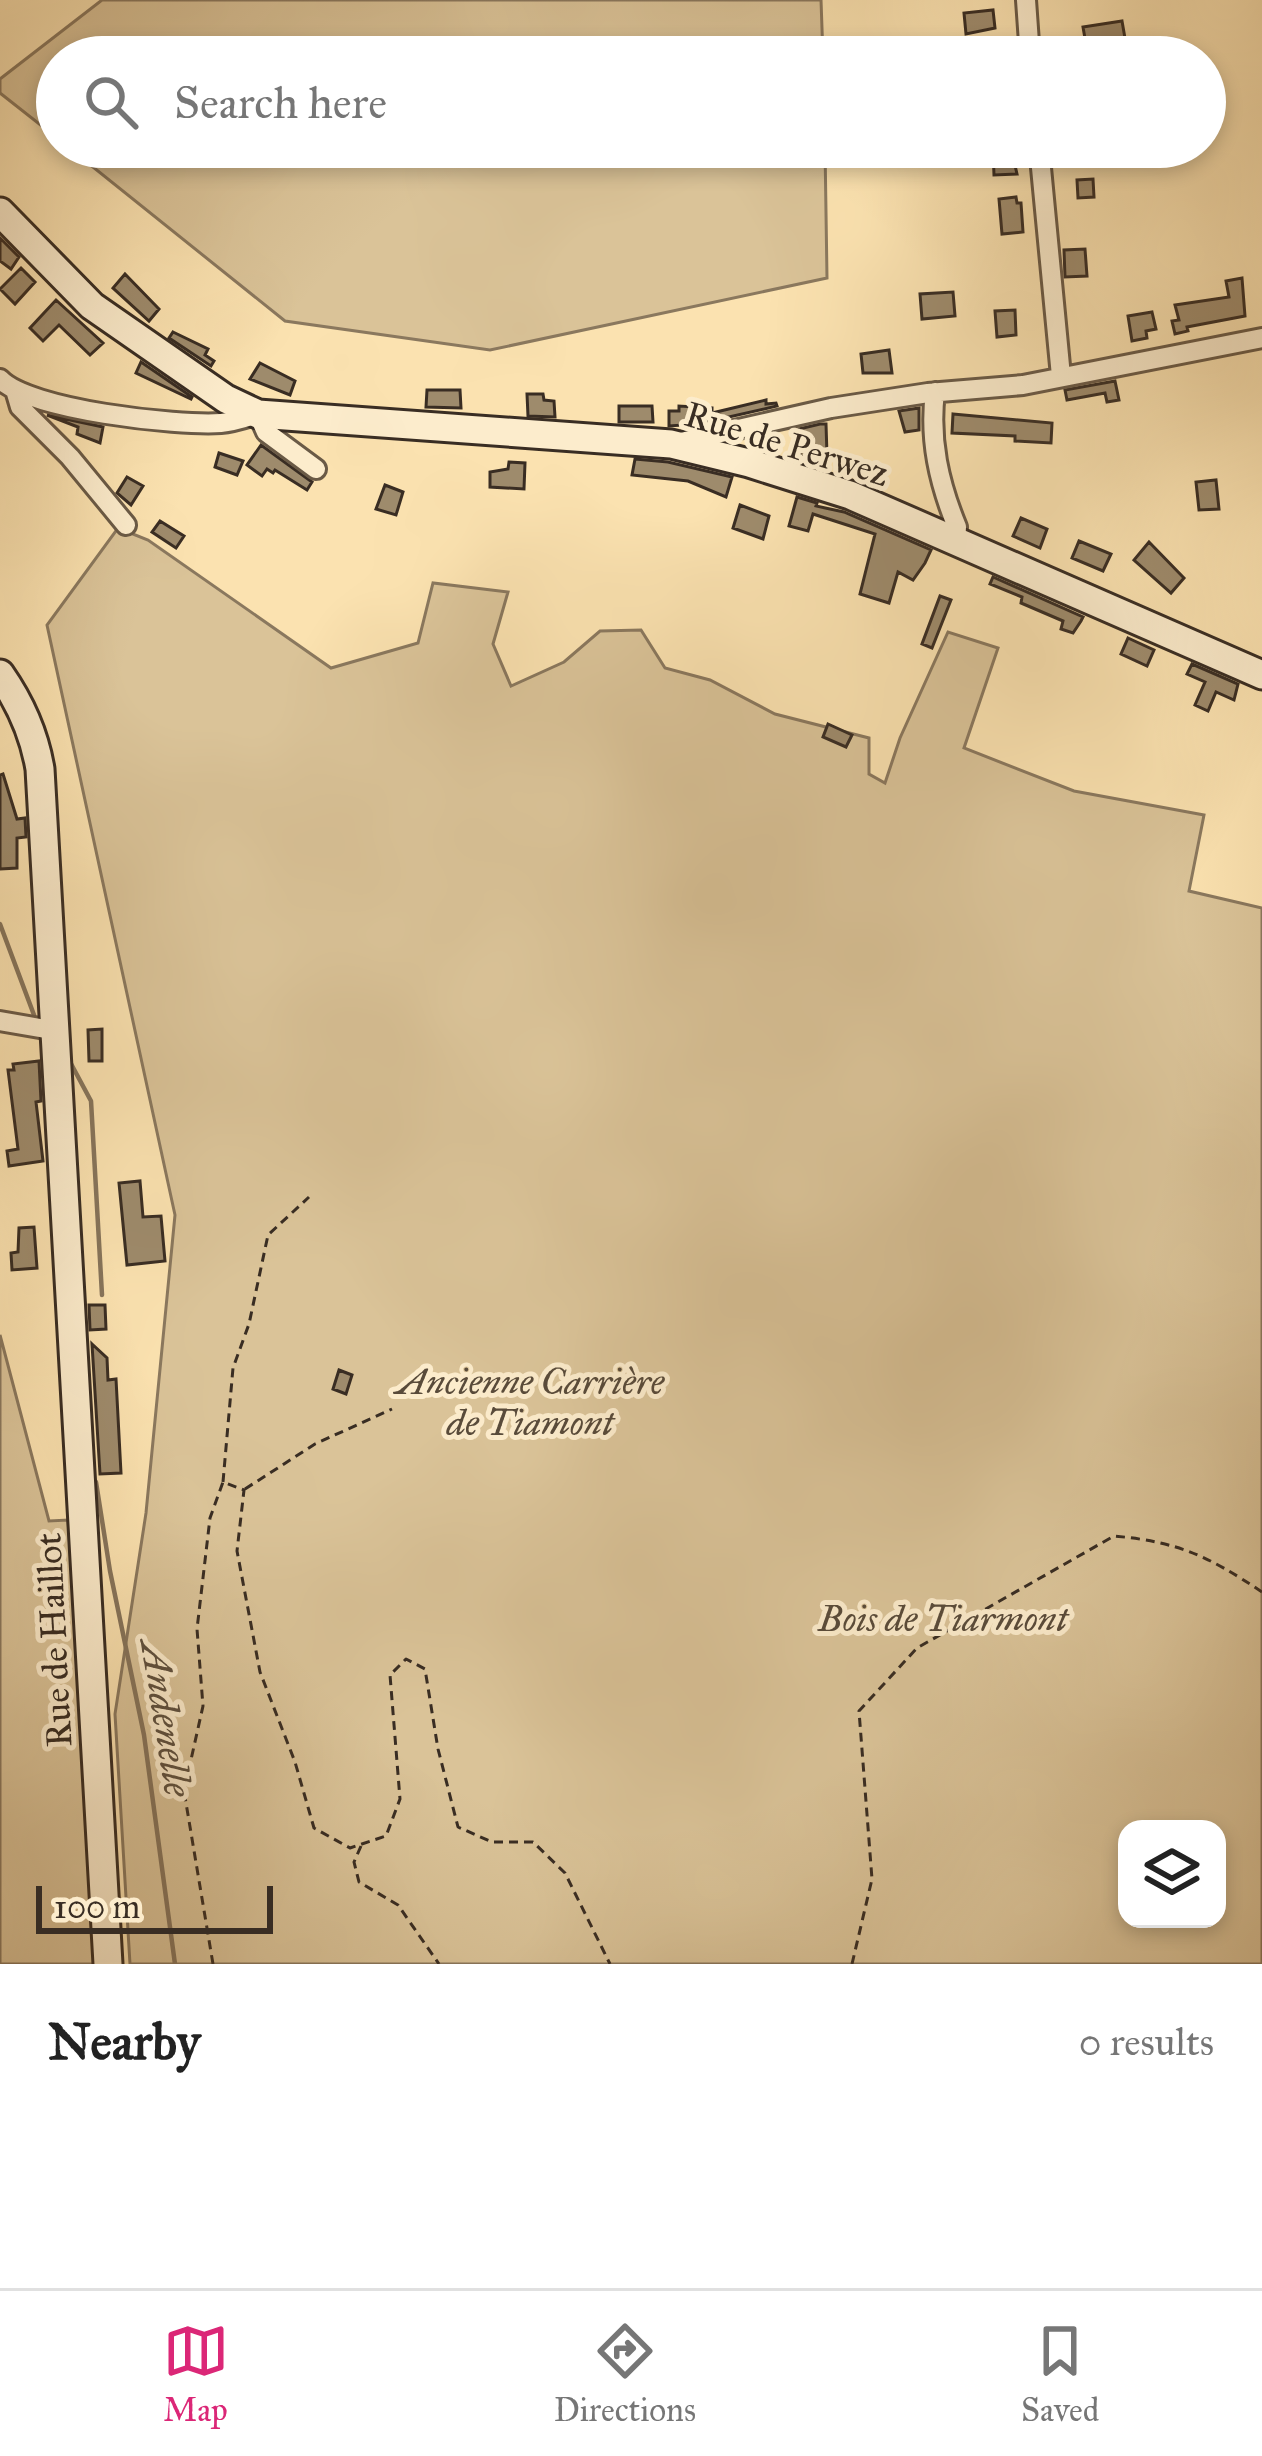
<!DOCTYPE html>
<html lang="en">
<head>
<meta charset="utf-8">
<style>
	:root { --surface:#fff; --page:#f2f2f2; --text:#222; --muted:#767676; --line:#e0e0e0; --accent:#db2777 }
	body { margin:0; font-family:"IM FELL Great Primer",serif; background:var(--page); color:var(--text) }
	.controls { position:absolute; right:36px; bottom:36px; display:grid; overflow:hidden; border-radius:24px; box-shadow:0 6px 18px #0003 }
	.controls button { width:108px; height:108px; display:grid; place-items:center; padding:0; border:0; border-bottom:3px solid var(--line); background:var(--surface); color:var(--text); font:60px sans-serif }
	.scale { position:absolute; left:36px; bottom:30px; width:237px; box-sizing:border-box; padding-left:12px; border:6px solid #392d23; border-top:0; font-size:33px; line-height:42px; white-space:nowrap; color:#392d23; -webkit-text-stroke:9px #fceccc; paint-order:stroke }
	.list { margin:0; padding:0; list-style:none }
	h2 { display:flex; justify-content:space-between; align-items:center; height:156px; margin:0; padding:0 48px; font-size:51px }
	h2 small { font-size:39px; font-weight:400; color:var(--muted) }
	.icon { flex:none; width:66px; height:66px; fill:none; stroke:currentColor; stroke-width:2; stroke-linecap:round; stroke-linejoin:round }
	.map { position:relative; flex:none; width:1262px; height:1964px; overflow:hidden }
	.search { position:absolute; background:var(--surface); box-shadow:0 6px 18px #0003; left:36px; right:36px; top:36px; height:132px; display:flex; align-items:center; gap:30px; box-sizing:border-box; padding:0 42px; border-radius:66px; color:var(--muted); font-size:45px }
	.sheet { height:324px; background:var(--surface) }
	nav { display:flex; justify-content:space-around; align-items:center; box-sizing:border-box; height:168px; border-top:3px solid var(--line); background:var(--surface); font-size:33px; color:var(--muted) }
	nav a { display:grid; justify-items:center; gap:6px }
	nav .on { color:var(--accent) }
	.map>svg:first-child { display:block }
</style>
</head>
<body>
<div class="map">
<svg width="1262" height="1964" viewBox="0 0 1262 1964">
	<rect width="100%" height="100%" fill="#fbe2b0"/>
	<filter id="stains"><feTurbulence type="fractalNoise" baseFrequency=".00167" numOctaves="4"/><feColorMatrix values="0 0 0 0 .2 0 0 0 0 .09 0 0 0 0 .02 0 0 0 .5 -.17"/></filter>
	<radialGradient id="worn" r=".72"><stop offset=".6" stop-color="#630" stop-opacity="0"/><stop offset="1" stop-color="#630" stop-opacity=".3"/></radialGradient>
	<path fill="#dac398" stroke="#8a785e" stroke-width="3" fill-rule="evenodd" d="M102,0H821L823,57H57V138L0,93V79Z
		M68,147H825L827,278L490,350L285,321Z
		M118,528L148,540L331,668L418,643L433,583L508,592L493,644L511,686L564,662L600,631L641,630L665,668L710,680L775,714L869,738V774L885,783L900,738L948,632L998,648L964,748L1074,791L1204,815L1189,891L1262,908V1964H130L115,1714L146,1513L175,1215L47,625ZM1127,1829H1217V1919H1127Z
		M0,1335L49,1521L68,1520L98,1964H0Z"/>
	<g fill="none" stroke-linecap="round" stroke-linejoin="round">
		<path stroke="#86745b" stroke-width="4.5" d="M0,924L34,1015
			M69,1060L91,1101L102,1295
			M96,1482L110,1571L144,1735L175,1964"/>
	</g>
	<path fill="#9e8b6c" stroke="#392d23" stroke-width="3" d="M993,10L995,28L966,34L964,13Z
		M1122,21L1126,44L1087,50L1083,27Z
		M1011,148L1017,174L994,175L993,149Z
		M1093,179L1094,197L1078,198L1077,180Z
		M1016,197L1017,203H1021L1023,232L1002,234L999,199Z
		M0,238L19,257L11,269L0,261Z
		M1085,249L1087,276L1065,277L1064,250Z
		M21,268L35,282L15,304L0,289Z
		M125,274L159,309L149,321L113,288Z
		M1242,278L1245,316L1187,327L1188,331L1175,334L1172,321L1179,320L1175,305L1229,297L1226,281Z
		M953,292L955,316L922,319L920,294Z
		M56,300L103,343L90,355L59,325L43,341L30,328Z
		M1015,310L1016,335L997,337L995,311Z
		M1152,312L1156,329L1146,331L1147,338L1132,341L1128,316Z
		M173,332L208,349L205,355L214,361L211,366L169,338Z
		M889,350L892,373H863L861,354Z
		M141,362L192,397L191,399L136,373Z
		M260,363L295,381L290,395L250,379Z
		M1115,381L1119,400L1107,402L1105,393L1067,400L1065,390Z
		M427,390H460L461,408L426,407Z
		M527,394H543L544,400L554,401L555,417L528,416Z
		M766,400V404L776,403L777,406L698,424L669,426V411H679V406L712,408V413Z
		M619,406H652L653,422H619Z
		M919,408V430L905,432L899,411Z
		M953,414L1052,423L1051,443L1015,441V436L952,433Z
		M47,415L103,427L100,443L77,434L78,427Z
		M820,424H826L827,455L800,457L799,429Z
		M261,445L312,482L307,490L275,470L273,473L267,469L262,476L247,465Z
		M219,453L243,461L237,475L215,467Z
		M635,459L668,462L732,477L726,497L688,481L632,475Z
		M509,462L525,463L524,489L490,487V472L508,469Z
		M127,477L143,486L131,505L117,493Z
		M1216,480L1219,509L1199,510L1196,482Z
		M385,485L403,492L396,515L376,509Z
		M797,497L817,503L816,506L844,512L931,550L925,563L913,580L898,572L889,603L860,594L875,534L813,514L808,531L789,526Z
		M740,505L769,516L763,539L733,528Z
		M1021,518L1047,529L1040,548L1013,536Z
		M160,521L184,536L176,548L152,532Z
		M1079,541L1111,554L1103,571L1072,558Z
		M1149,542L1184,578L1171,593L1134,560Z
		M993,577L1083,617L1081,621L1073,633L1061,629L1063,621L1021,603L1022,597L990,584Z
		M940,596L951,600L932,648L922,644Z
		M1128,638L1154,650L1147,666L1121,654Z
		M1192,664L1238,684L1234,700L1216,692L1208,711L1195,705L1205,682L1187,674Z
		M828,724L852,735L846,747L823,737Z
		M3,774L17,819L25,818L26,837L17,838V868L0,869V775Z
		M102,1029V1061H89L88,1030Z
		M39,1061L41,1101L36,1102L43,1161L9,1166L7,1151L18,1149L8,1070H14L13,1064Z
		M140,1181L143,1217L161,1216L165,1261L127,1265L119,1183Z
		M34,1227L37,1268L12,1270L11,1253L18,1252L19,1228Z
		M89,1305H105L106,1329L90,1330Z
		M92,1344L107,1358L108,1380L116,1379L121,1473L100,1474Z
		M339,1370L352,1375L346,1394L333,1389Z"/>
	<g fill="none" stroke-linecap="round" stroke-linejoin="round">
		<defs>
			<path id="street" d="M1026,0L1030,57
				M1039,147L1061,376
				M0,379C29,410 177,426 221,423C234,422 245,418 258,414L266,432L316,469
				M15,390L20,407L70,457L126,525
				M935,392C929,440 939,483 957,527L956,540
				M681,442L831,408L928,393L1023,385L1262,338
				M0,1021L57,1031"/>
			<path id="secondary" d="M0,212L92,306L226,399L258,414L671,444L749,463L850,495L1262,675
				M0,674C21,704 34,733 40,769L108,1964"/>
		</defs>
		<use href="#street" stroke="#6a5a46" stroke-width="24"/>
		<use href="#secondary" stroke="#392d23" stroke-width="33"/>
		<path stroke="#392d23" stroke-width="3" stroke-dasharray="9 6" stroke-linecap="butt" d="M223,1482L233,1368L249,1324L268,1235L309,1197
			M245,1489L315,1444L392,1409
			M361,1846L354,1862L359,1882L398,1905L439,1964
			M213,1964L184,1791L203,1706L197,1629L210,1518L223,1482L244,1490L237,1551L260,1672L295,1762L314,1828L350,1848L386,1836L400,1799L390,1675L406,1659L425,1669L438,1749L458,1827L492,1842H533L565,1873L610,1964
			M852,1964L872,1879L859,1711L917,1648L1114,1536C1179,1542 1208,1556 1262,1592"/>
		<use href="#street" stroke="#fceccc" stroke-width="18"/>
		<use href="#secondary" stroke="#fceccc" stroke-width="27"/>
	</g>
	<g text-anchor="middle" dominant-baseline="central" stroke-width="10" stroke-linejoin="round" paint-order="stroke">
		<g font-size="36" fill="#392d23" stroke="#fceccc">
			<text transform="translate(787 444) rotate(17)">Rue de Perwez</text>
			<text transform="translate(54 1640) rotate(-93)">Rue de Haillot</text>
		</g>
		<g font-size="36" font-style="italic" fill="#594b3a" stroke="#fceccc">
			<text x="530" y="1382">Ancienne Carrière<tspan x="530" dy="41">de Tiamont</tspan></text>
			<text x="943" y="1619">Bois de Tiarmont</text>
		</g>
		<g font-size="39" font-style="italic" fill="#5f513f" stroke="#fceccc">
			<text transform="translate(166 1718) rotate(81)">Andenelle</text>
		</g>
	</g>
	<rect width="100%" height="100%" filter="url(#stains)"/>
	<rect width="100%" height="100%" fill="url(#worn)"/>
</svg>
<div class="controls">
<button><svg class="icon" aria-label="layers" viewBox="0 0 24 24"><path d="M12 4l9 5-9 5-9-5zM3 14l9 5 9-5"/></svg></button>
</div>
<div class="scale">100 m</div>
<div class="search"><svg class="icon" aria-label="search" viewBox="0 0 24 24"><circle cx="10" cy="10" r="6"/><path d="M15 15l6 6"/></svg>Search here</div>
</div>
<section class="sheet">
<h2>Nearby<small>0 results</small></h2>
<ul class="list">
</ul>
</section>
<nav>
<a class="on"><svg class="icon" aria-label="map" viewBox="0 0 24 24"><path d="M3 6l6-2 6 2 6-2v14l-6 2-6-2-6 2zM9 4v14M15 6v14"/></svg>Map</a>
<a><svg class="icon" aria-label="directions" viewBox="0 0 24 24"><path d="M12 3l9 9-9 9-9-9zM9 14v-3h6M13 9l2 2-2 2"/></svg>Directions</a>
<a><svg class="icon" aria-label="saved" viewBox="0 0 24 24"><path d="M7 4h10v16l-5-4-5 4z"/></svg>Saved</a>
</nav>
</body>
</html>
